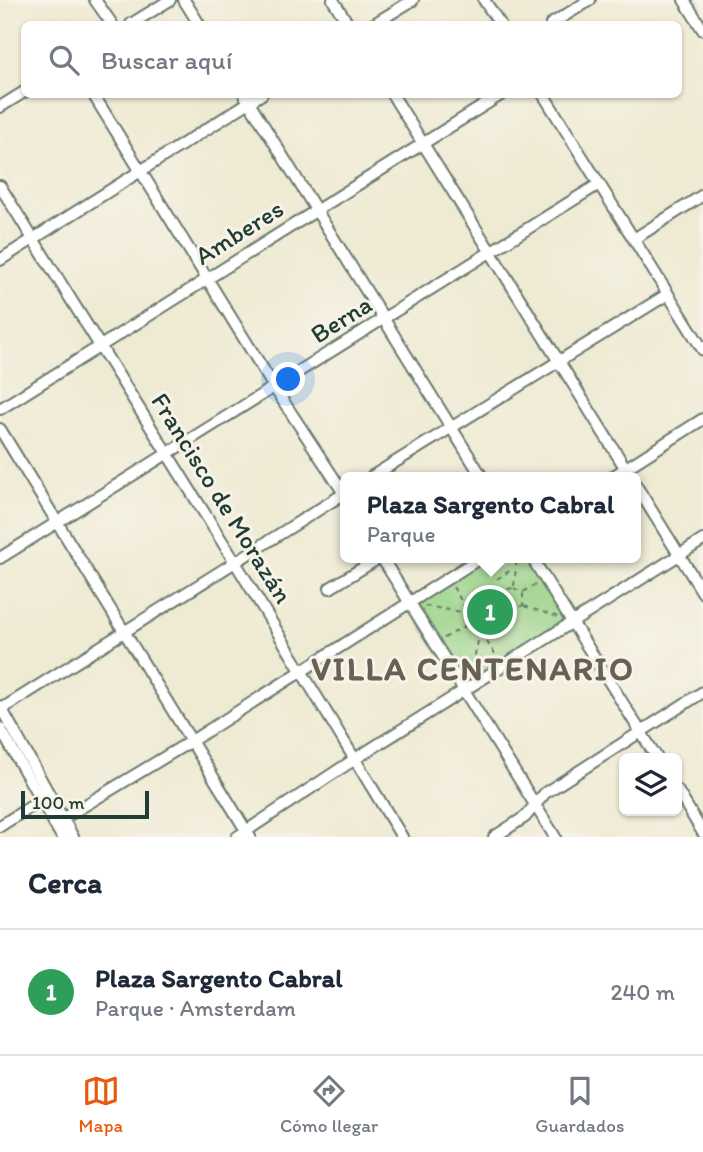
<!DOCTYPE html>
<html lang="es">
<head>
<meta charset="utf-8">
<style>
	:root { --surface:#fff; --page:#f2f2f3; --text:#1f2937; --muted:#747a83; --line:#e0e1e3; --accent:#ea580c }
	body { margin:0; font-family:Itim,sans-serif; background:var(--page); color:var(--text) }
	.controls { position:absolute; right:21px; bottom:21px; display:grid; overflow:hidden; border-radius:10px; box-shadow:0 2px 5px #0004 }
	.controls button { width:63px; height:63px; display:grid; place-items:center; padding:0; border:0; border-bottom:2px solid var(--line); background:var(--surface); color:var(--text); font:35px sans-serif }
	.scale { position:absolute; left:21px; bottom:18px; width:128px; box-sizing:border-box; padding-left:7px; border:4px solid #1f3d34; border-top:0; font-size:19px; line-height:24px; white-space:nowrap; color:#1f3d34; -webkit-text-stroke:5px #f7f3e8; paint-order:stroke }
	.you { position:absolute; left:289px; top:380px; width:24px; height:24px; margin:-18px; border:5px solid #fff; border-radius:50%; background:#1a73e8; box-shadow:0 0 0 10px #1a73e833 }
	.badge { display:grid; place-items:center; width:46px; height:46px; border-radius:50%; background:var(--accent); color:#fff; font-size:23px; font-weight:700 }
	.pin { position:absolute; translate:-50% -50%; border:4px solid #fff; box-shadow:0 2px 7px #0006 }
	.popup { position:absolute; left:340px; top:472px; width:301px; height:91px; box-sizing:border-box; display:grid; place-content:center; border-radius:10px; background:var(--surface); filter:drop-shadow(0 2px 5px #0005); font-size:23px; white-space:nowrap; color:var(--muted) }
	.popup b { font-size:26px; color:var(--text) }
	.popup::after { content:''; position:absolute; left:50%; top:100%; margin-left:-14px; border:14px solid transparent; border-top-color:var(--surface) }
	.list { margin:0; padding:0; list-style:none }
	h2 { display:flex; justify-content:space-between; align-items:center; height:91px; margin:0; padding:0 28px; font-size:30px }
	h2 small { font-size:23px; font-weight:400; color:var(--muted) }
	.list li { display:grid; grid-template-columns:46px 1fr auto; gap:21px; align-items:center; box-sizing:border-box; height:126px; padding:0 28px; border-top:2px solid var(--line) }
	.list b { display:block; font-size:26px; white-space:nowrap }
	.list p { margin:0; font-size:23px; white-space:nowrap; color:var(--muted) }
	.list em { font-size:23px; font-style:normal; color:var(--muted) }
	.icon { flex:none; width:38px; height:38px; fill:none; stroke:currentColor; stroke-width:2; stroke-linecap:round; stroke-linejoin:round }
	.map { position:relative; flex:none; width:703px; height:837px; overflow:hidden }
	.search { position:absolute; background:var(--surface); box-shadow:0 2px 5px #0004; left:21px; right:21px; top:21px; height:77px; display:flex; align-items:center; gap:18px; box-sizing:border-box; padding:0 24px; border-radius:10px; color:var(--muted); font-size:26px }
	.sheet { height:217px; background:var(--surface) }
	nav { display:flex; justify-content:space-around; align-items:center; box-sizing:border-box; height:98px; border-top:2px solid var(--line); background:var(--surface); font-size:19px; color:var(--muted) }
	nav a { display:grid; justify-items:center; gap:4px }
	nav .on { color:var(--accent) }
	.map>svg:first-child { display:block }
</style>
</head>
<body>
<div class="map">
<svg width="703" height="837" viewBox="0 0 703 837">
	<rect width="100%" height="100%" fill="#f7f3e8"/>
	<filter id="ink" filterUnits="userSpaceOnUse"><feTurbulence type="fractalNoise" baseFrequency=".0143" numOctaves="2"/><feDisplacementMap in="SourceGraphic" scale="14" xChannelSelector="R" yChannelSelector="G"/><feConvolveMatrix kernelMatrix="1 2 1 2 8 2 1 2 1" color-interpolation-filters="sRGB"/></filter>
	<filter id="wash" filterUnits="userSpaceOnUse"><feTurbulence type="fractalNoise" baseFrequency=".00686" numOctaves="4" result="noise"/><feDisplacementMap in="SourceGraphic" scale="28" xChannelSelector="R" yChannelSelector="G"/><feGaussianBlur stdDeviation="1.57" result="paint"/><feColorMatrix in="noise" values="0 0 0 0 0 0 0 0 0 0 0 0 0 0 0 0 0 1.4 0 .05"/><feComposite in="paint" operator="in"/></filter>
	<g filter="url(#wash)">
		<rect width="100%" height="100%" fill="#efead3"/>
		<path fill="#98d286" stroke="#5c885d" stroke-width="2" d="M480,558H532L572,622L463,690L408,603Z"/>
	</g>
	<g filter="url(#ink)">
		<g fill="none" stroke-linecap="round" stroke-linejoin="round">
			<defs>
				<path id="minor" d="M95,0L112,24
					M184,0L199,24
					M333,0L348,24
					M484,0L500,24
					M684,0L703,30
					M131,24L170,0
					M374,24L413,0
					M551,24L590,0
					M93,94L274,387L345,495
					M244,94L482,477
					M392,94L631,477
					M543,94L703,350
					M0,107L24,92
					M0,186L235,562L402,837
					M634,239L703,195
					M0,260L262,94
					M0,409L502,94
					M0,429L250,837
					M371,477L668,294
					M612,477L703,419
					M635,484L703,593
					M0,558L599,184
					M382,558L555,837
					M532,558L657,758
					M330,588L379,558
					M0,706L73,837
					M0,710L345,493
					M0,728L62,837
					M677,790L703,833
					M54,824L193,740L480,558
					M0,826L46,797
					M237,837L355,759L703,540
					M494,837L525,817L545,793L703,692"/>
			</defs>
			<use href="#minor" stroke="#687a6c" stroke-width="14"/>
			<path stroke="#687a6c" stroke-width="2" stroke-dasharray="5 5" stroke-linecap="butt" d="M497,579L514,568
				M514,586L517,558
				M453,587L468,612
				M514,588L523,594V605L480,632L469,613L507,589Z
				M523,592L536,584
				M425,606L468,613
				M524,606L558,617
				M490,627L496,638
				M481,633L497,657
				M444,638L473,622
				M470,675L480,633"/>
			<use href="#minor" stroke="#fff" stroke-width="10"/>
		</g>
	</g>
	<g text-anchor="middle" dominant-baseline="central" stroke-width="6" stroke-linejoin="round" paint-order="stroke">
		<g font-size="26" fill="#1f3d34" stroke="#f7f3e8">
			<text transform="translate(239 232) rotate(-32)">Amberes</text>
			<text transform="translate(341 319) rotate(-32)">Berna</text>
			<text transform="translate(222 498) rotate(58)">Francisco de Morazán</text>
		</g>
		<g font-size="33" font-weight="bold" letter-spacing="2" fill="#676154" stroke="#f7f3e8">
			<text x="473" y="668">VILLA CENTENARIO</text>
		</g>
	</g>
</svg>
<div class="controls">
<button><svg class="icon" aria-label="layers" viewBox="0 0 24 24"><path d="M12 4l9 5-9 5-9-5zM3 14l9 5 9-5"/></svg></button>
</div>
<div class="scale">100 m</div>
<div class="you"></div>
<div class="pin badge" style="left:490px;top:612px;background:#2e9e5b">1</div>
<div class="popup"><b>Plaza Sargento Cabral</b>Parque</div>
<div class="search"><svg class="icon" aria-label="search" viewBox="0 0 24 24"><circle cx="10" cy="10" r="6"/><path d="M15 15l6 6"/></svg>Buscar aquí</div>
</div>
<section class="sheet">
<h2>Cerca<small></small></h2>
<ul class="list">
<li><span class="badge" style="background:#2e9e5b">1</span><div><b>Plaza Sargento Cabral</b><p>Parque · Amsterdam</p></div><em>240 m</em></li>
</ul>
</section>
<nav>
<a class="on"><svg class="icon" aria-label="map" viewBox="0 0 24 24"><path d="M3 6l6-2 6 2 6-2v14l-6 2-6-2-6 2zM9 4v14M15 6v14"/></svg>Mapa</a>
<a><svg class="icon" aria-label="directions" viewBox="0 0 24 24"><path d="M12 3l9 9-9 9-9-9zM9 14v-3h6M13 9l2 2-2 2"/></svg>Cómo llegar</a>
<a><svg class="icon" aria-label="saved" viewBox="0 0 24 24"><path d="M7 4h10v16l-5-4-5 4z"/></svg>Guardados</a>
</nav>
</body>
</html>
